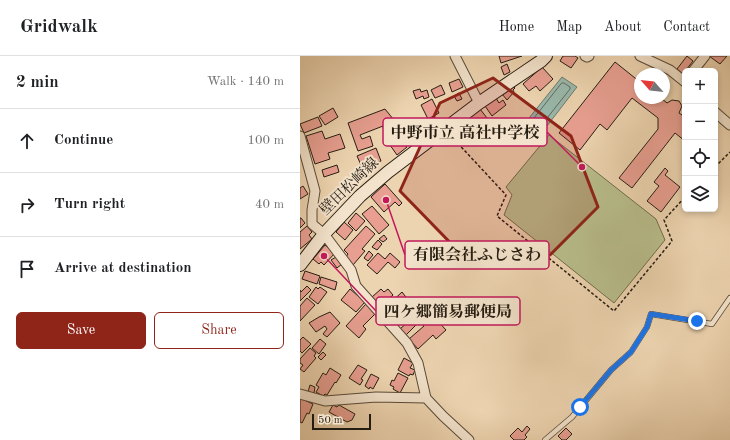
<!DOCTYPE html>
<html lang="en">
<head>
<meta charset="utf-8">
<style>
	:root { --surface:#fff; --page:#f6f6f6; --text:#202124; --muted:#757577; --line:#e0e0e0; --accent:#8f2418 }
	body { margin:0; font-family:"Old Standard TT","Noto Serif JP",serif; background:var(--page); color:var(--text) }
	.controls { position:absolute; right:12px; top:12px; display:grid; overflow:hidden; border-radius:6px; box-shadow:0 2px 6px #0003 }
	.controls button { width:36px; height:36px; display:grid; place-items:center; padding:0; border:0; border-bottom:1px solid var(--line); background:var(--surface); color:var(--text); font:20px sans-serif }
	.compass { position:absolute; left:334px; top:12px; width:36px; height:36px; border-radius:50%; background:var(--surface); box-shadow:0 2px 6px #0003; rotate:297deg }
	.scale { position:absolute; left:12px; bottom:10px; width:59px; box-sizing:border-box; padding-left:4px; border:2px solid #261d12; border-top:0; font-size:11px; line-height:14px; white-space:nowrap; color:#261d12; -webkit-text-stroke:3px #f3e3cc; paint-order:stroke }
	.stop { position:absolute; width:12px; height:12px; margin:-9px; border:3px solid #1a73e8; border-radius:50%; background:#fff }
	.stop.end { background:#1a73e8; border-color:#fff; box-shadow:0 1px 4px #0008 }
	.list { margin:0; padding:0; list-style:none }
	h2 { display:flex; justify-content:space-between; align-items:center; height:52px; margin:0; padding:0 16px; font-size:17px }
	h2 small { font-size:13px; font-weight:400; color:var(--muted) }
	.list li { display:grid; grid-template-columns:26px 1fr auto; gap:12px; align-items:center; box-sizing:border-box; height:64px; padding:0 16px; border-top:1px solid var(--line) }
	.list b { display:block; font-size:15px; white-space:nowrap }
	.list em { font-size:13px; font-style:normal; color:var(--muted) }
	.actions { display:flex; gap:8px; padding:12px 16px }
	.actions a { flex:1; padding:9px 0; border:1px solid var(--accent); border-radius:6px; text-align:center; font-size:14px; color:var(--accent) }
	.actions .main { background:var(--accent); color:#fff }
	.icon { flex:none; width:22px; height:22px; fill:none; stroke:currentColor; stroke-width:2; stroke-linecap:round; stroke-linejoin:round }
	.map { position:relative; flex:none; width:430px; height:384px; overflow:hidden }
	header { display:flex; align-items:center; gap:24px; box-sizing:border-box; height:56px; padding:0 20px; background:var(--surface); border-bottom:1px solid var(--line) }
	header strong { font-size:19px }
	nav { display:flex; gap:22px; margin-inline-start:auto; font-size:14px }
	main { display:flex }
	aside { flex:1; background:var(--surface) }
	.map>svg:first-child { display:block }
</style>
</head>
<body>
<header>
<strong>Gridwalk</strong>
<nav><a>Home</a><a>Map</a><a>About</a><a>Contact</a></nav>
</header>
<main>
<aside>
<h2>2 min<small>Walk · 140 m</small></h2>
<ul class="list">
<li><svg class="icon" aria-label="ahead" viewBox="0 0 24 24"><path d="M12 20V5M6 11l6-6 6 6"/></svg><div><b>Continue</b></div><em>100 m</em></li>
<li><svg class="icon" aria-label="right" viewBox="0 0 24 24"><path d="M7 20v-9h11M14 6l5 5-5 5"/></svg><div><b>Turn right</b></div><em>40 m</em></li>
<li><svg class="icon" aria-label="arrive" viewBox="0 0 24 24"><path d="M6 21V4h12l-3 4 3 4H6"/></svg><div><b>Arrive at destination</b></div></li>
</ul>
<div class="actions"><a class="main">Save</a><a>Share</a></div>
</aside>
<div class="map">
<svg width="430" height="384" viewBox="0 0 430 384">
	<rect width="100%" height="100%" fill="#edd4b0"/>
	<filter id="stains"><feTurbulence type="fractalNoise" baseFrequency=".005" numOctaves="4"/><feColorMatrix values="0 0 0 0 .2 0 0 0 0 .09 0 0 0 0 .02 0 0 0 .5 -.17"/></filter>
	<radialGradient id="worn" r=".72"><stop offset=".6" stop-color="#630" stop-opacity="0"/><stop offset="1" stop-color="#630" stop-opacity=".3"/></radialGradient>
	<path fill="#b8bd8b" stroke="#6f6d4e" d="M249,79L356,163L365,184L314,247L204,159L212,139L206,131Z"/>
	<path fill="#99b8ab" stroke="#6b7a6e" d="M262,21L277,31L240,79L225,67Z"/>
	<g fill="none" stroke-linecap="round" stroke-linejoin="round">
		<path stroke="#606a5e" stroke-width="1" d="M262,27H264L270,31V33L240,71L238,72L232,67V65Z"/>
	</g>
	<path fill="#e89f91" stroke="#261d12" d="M199,0H222L201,7Z
		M263,0H275L278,2L271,12L260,5Z
		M387,0L393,5L383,18L377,13Z
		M409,0H427L420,8Z
		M315,6L340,26V42H361L367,47L372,44L379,45L382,50L379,57L385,61V85L375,77L332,132L319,122L358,73V62L332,42L307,74L300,68L280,94L259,77Z
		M207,8L210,16L204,19L201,11Z
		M242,11L253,23L240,35L236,30L229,35L223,28Z
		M159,23L163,31L152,36L149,27Z
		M141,29L145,38L135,42L131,34Z
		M213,30L215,32L213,34L214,36L207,44L202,38Z
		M120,33L121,36L127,34L129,41L124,43L123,40L116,43L113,35Z
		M159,37L162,43L157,45L154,40Z
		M196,42L199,47L203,44L206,49L192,60L185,50Z
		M132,43L139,57L128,63L121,49Z
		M33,52L38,61L25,69L19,60Z
		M85,53L98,69L84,75L83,70L60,79L62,83L70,80L73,90L58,95L48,67Z
		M180,53L187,62L176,70L170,61Z
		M18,61L22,70L4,77L0,68Z
		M136,62L140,66L134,73L129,68Z
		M101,71L111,86L106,90L107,91L97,99L85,82L92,75Z
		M22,75L25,83L40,78L45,92L28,97L30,103L15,108L6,80Z
		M76,92L81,105L72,109L71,105L61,109L57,100Z
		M37,109L39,116L24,121L22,114Z
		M365,112L368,115L365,119L380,131L361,156L347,145L359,130L354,126Z
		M85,128L102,147L99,150L95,146L84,156L71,141Z
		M3,130L8,138L0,143V132Z
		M72,150L89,169L79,178L62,158Z
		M56,157L65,165L56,175L48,167Z
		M0,162H1L5,167L0,172Z
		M44,166L53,174L45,184L36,176Z
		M7,170L12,176L9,179L12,183L0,193V176Z
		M66,170L75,178L62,193L65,195L53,209L45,202L48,198L44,194Z
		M84,179L87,183L83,186L79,183Z
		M78,184L82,188L77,194L72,191Z
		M25,189L35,197L24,209L21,206L19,208L13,203Z
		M69,195L73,199L68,205L64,202Z
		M78,197L85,203L90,197L100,206L95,212L88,206L77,218L67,209Z
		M36,201L42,208L37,212L31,204Z
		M5,215L20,220L17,228L2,223Z
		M21,221L37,226L35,234L19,228Z
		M7,230L11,234L0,245V234L1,236Z
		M16,231L18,233L20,231L27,236L18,248L9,241Z
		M50,233L65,246L56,256L41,244Z
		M81,233L84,236L88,233L93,239L82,249L81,247L78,249L72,241Z
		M102,236L109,245L89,262L84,255L88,251L87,250Z
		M7,242L15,249L0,265V250Z
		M66,248L76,257L63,270L66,273L59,282L46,270Z
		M127,253L146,274L136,283L133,279L118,293L109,283L124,270L118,262Z
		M30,256L40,267L27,281L23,278L27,273L25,270L16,276L9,267L19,261Z
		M111,263L117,268L105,280L99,274Z
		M3,281L11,288L2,297L0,295V284Z
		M20,283L26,288L19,298L12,292Z
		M10,292L16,297L14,300L16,302L4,316L0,313L3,309L0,307V303Z
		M23,296L26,299L21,304L18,301Z
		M104,302L113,307L110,312L115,314L113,319L110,318L109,320L98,314Z
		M58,309L67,314L61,323L63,324L60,329L49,322Z
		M30,312L41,319L36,327L35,326L27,339L25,338L23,340L16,336L19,331L16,329L23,317L26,319Z
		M98,317L108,322L100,337L93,333L94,331L90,329L92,324L94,325Z
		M71,318L79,322L73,333L70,331L69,333L65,330Z
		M10,329L15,331L14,337L8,336Z
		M0,342L13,348L9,358L7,357L2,367L0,366Z
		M33,349L37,351L39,349L55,358L52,364L47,366L29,356Z
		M227,370L230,373L225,379L227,381L224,384H214L210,380L218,372L222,376Z
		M266,372L272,378L266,384H262L258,380Z"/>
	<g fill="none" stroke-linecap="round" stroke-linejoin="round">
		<defs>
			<path id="service" d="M245,384L272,361L311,314L331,296L347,271L351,258L412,268L430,242"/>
			<path id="minor" d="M155,0L179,47
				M285,0L287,1L289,0
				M340,0L370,14L385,26
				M393,15L405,0
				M415,56L430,69
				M0,80L15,135L12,154V168L24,178L51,214L56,230L107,287L118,307L126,342L143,360L169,384
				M0,338L25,345L76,341L126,342"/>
			<path id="secondary" d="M0,209L24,178L60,140L88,116L179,47L241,5L246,0"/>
		</defs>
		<use href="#service" stroke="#584b3a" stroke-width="6"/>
		<use href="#minor" stroke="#584b3a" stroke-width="11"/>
		<use href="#secondary" stroke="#261d12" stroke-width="14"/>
		<path stroke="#261d12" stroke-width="1.5" stroke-dasharray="3 2" stroke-linecap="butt" d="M151,80L206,139L197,160L314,255L372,185L364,164L385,141
			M415,111L430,96"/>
		<use href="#service" stroke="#f3e3cc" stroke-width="4.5"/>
		<use href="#minor" stroke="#f3e3cc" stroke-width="9"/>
		<use href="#secondary" stroke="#f3e3cc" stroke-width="12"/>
	</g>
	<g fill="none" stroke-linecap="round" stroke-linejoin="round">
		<path stroke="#1a73e8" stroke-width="5" d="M280,351L311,314L331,296L347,271L351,258L397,265"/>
	</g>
	<path fill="#8f2418" fill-opacity="0.2" stroke="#8f2418" stroke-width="3" stroke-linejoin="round" d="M193,22L271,80L298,151L250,199L170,207L100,135L140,47Z"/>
	<g text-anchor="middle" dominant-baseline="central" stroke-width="4" stroke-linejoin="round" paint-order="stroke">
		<g font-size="15" fill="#261d12" stroke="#f3e3cc">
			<text transform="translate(50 131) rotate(-44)">壁田松崎線</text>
		</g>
	</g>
	<path fill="none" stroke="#c2185b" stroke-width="1.5" d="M282 111L247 76M86 144L105 199M24 200L76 255"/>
	<g fill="#c2185b" stroke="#f3e3cc" stroke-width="1.5">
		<circle cx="282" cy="111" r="4"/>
		<circle cx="86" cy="144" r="4"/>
		<circle cx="24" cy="200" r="4"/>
	</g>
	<g fill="#f3e3cc" stroke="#c2185b" stroke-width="1.5">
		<rect x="83" y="62" width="164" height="28" rx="4"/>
		<rect x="105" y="185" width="144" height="28" rx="4"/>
		<rect x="76" y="241" width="144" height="28" rx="4"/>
	</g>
	<g font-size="16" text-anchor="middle" font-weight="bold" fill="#261d12">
		<text x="165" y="82">中野市立 高社中学校</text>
		<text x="177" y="204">有限会社ふじさわ</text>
		<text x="148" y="261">四ケ郷簡易郵便局</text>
	</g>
	<rect width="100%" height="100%" filter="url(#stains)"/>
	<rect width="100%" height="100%" fill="url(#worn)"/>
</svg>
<div class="controls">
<button>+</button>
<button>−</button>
<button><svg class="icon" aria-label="locate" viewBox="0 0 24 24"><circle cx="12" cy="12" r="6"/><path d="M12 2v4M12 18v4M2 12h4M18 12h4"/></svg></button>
<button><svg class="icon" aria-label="layers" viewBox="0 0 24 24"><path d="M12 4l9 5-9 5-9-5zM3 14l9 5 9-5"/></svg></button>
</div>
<svg class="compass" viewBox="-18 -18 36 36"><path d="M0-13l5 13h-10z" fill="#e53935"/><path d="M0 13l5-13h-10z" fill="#757577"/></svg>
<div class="scale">50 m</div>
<div class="stop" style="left:280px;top:351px"></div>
<div class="stop end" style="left:397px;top:265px"></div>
</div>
</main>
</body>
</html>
